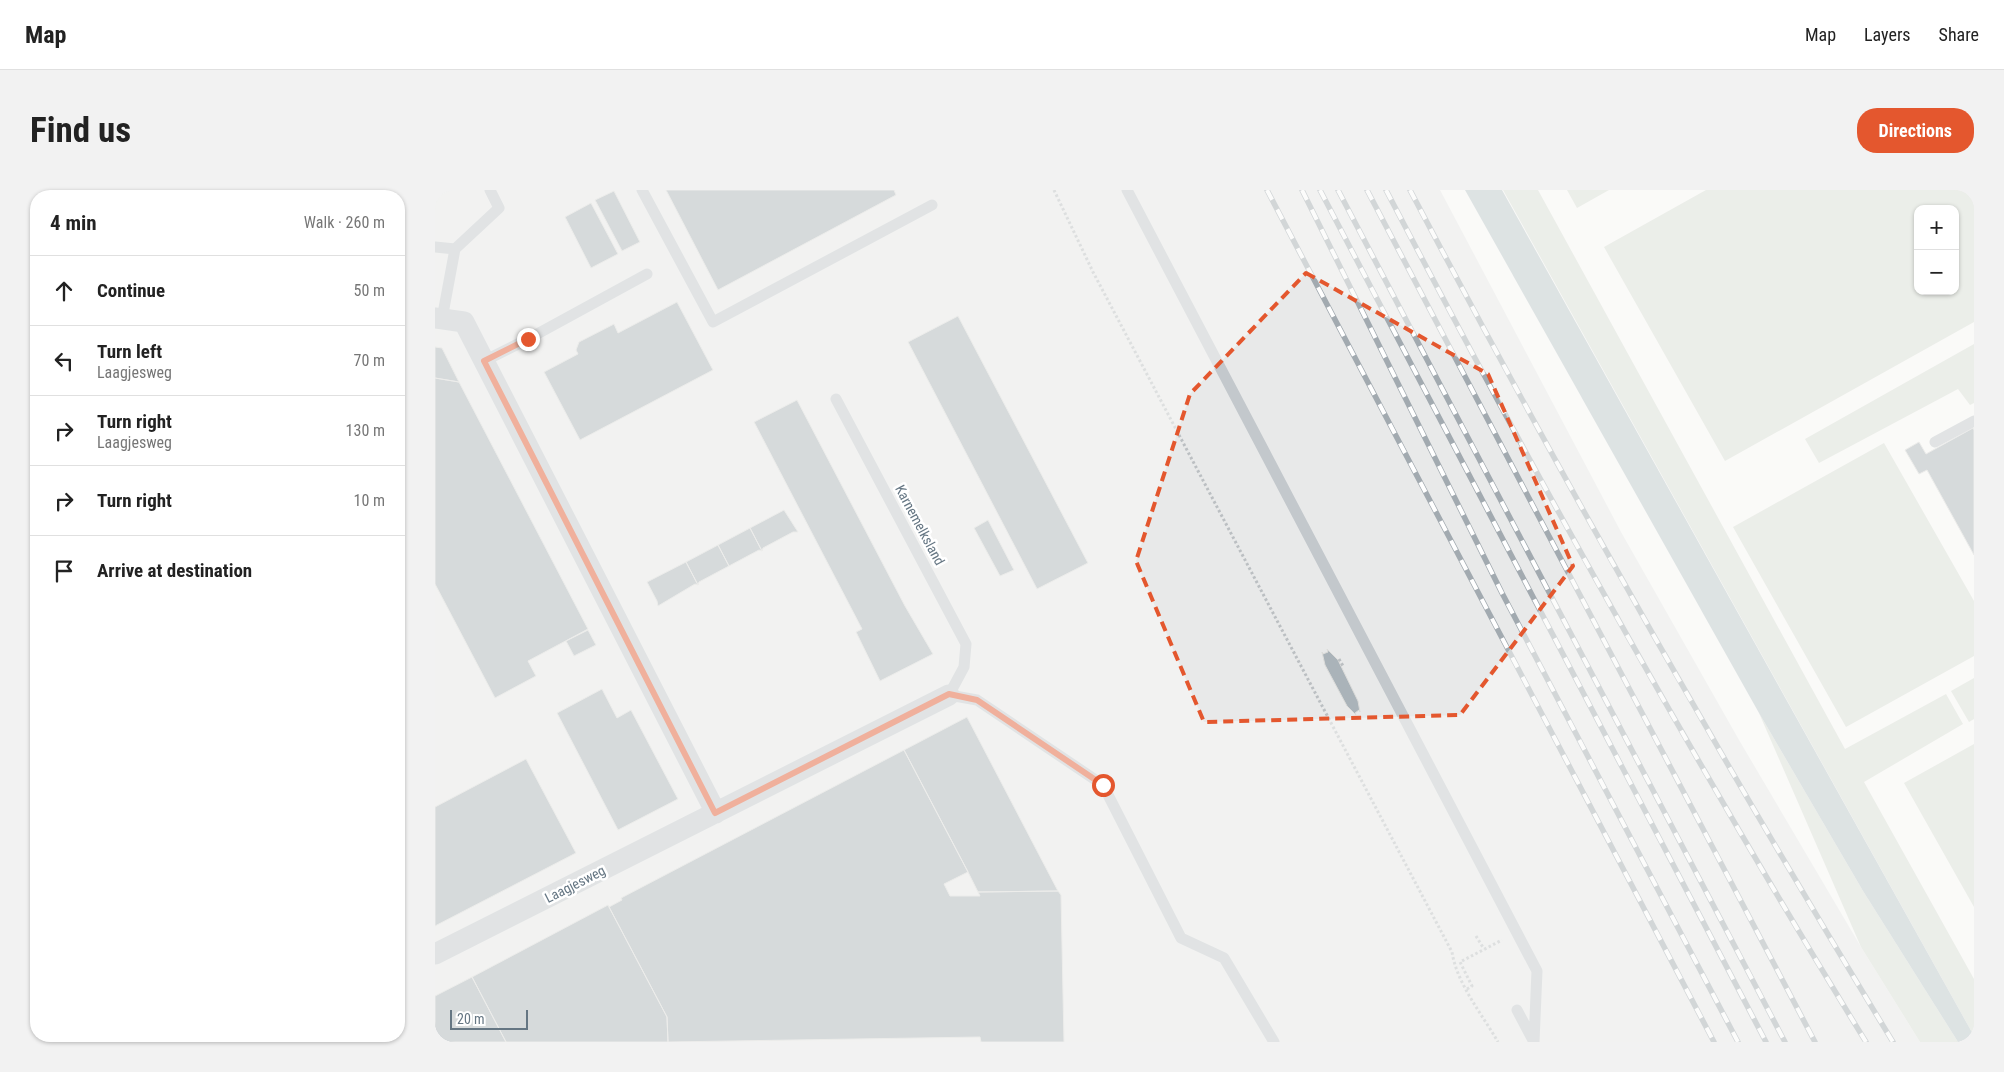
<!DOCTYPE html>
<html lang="en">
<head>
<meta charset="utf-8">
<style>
	:root { --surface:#fff; --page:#f2f2f2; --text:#222; --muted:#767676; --line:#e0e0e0; --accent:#e4572e }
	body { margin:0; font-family:"Roboto Condensed",sans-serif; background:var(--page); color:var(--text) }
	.controls { position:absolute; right:15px; top:15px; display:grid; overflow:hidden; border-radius:10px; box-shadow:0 1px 4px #0004 }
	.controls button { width:45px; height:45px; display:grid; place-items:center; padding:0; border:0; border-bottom:1px solid var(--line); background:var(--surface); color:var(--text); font:25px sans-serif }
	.scale { position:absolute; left:15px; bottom:12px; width:78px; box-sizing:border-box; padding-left:5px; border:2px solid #657683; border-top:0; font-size:14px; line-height:18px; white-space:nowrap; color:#657683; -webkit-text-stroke:4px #fff; paint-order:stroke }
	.stop { position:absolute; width:15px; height:15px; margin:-11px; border:4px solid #e4572e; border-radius:50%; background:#fff }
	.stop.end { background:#e4572e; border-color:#fff; box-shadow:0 1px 5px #0008 }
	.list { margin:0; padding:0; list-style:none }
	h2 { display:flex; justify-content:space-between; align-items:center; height:65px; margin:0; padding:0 20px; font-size:21px }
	h2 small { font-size:16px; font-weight:400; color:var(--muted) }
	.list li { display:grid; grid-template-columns:32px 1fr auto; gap:15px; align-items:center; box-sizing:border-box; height:70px; padding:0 20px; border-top:1px solid var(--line) }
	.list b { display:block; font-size:19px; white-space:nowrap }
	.list p { margin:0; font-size:16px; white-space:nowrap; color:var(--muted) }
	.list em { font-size:16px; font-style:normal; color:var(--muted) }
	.icon { flex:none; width:28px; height:28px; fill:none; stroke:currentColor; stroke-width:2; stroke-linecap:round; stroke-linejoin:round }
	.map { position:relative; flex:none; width:1539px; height:852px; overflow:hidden; border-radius:20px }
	header { display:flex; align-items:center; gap:30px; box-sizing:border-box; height:70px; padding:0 25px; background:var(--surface); border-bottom:1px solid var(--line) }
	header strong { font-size:24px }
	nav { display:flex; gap:28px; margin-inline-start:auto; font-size:18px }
	.intro { display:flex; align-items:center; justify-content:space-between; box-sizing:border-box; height:120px; padding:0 30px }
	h1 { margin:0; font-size:35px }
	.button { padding:12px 22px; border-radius:20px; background:var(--accent); color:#fff; font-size:18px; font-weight:700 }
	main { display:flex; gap:30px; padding:0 30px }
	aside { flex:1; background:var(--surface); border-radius:20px; box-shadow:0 1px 4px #0004 }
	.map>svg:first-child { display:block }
</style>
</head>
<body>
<header>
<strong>Map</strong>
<nav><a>Map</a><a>Layers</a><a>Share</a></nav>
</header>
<div class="intro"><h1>Find us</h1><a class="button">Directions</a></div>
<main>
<aside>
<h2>4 min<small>Walk · 260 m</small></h2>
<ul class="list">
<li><svg class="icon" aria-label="ahead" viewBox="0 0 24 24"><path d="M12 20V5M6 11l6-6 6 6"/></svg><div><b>Continue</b></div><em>50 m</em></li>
<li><svg class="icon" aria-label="left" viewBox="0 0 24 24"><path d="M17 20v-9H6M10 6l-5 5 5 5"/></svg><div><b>Turn left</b><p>Laagjesweg</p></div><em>70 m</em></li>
<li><svg class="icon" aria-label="right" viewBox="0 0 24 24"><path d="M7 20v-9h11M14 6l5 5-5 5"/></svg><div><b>Turn right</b><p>Laagjesweg</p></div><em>130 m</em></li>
<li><svg class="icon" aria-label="right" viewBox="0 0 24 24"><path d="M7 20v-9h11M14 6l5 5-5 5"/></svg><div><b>Turn right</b></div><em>10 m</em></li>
<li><svg class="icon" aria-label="arrive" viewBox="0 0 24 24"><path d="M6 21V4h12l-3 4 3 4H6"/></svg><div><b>Arrive at destination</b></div></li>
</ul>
</aside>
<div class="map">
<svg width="1539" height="852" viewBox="0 0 1539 852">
	<rect width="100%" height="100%" fill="#fafaf8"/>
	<path fill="#e8e9e9" d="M0,0H1005L1186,342L1304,550L1426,757L1485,852H0Z"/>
	<path fill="#dadfd7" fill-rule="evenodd" d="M1068,0H1103L1410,559L1511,504L1528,534L1429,592L1539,789V846Z
		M1132,0H1174L1142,18Z
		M1271,0H1539V132L1290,271L1169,57ZM1483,19H1520V101H1483Z
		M1539,154V213L1535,215L1523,199L1384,273L1370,249Z
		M1449,253L1539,411V466L1411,537L1298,337Z
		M1539,488V529L1534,532L1516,501Z
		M1324,523L1428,701L1523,852H1485L1426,757Z
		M1539,554V717L1469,593Z"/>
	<path fill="#bbc7cb" d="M1030,0H1067L1539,846V852H1523L1428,701L1324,523Z"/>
	<path fill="#aab3b9" stroke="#dcdcda" d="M231,0H459L461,5L283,100Z
		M179,1L205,52L187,61L160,10Z
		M156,13L183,64L156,78L130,27Z
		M242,112L278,180L145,250L109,182L143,164L141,160L144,152L179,134L183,143Z
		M523,126L653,373L602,399L473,152Z
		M0,157L7,158L24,192L0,188Z
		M0,188L24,192L153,439L93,471L101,486L60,508L0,394Z
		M362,210L470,416L498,464L445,491L421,442L427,439L319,232Z
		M1538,238L1539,240V365L1492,280L1484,284L1470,260L1484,252L1491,264Z
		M349,320L363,342H358L328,358L327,361L315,338Z
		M553,330L579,380L565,386L539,338Z
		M315,338L327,361L324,360L294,376L283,355Z
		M283,355L294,376L264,392L263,395L251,372Z
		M251,372L263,395L260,394L223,416L222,411L212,392Z
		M153,440L161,455L139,466L131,451Z
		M892,459L903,470L923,511L925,522L924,520L920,523L921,525L912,516L890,475L887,462L888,464L893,462Z
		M167,499L182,528L196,520L243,609L183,640L122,523Z
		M532,527L623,701L543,702L533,682L469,560Z
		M469,560L533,682L509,694L515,706H545L543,702L623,701L626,705L629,852H546L545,847L233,852L232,827L174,717L187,710L186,708Z
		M91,569L141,663L0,736V617Z
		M173,715L232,827L233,852H71L37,787Z
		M37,787L71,852H0V806Z"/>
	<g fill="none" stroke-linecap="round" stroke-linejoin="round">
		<path stroke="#bbbfc2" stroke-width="3" stroke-dasharray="2.5 2.5" stroke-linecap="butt" d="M619,0L658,82L1017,762C1022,794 1047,824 1063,852
			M904,469L908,476
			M1041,746L1049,759
			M1032,799L1037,796L1025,772L1067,750"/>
		<path stroke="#c3c8cc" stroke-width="11" d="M207,0L278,132L497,15
			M692,0L1102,781L1099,852
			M0,57L20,59
			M7,129L20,59L64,18L55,0
			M49,171L93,149L212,84
			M401,209L531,454L529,477L514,505L542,510L668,595L746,748L789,768L839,852
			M1500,252L1539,231
			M1082,820L1099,852"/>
		<path stroke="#c3c8cc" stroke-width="21" d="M0,128L29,132L281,623
			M0,764L514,505"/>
		<defs>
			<path id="rail" d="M832,0L1279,852
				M867,0L1067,403L1303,852
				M885,0L1331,852
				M903,0L1350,852
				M932,0L1380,852
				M951,0C1102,289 1260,574 1431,852
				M975,0C1127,289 1288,573 1458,852"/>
		</defs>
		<use href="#rail" stroke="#a2aab0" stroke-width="5.5"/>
		<use href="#rail" stroke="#fff" stroke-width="4" stroke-dasharray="11" stroke-linecap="butt"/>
	</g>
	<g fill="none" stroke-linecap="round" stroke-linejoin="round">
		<path stroke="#e4572e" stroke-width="6" d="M93,149L49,171L280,623L514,504L542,510L668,595"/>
	</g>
	<path d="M0 0H1539V852H0ZM871,83L1053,184L1138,376L1025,525L769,532L701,371L755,204Z" fill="#fafaf8" fill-opacity=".55" fill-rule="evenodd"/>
	<path fill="none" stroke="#e4572e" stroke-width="4" stroke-dasharray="10 6" stroke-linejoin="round" d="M871,83L1053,184L1138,376L1025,525L769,532L701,371L755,204Z"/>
	<g text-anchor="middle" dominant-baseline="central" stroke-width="5" stroke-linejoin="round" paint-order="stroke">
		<g font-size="14" fill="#657683" stroke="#fff">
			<text transform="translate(485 335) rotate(62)">Karnemelksland</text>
			<text transform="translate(140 694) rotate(-27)">Laagjesweg</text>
		</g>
	</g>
</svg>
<div class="controls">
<button>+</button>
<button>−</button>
</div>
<div class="scale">20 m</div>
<div class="stop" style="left:668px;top:595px"></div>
<div class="stop end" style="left:93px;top:149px"></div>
</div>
</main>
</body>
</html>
